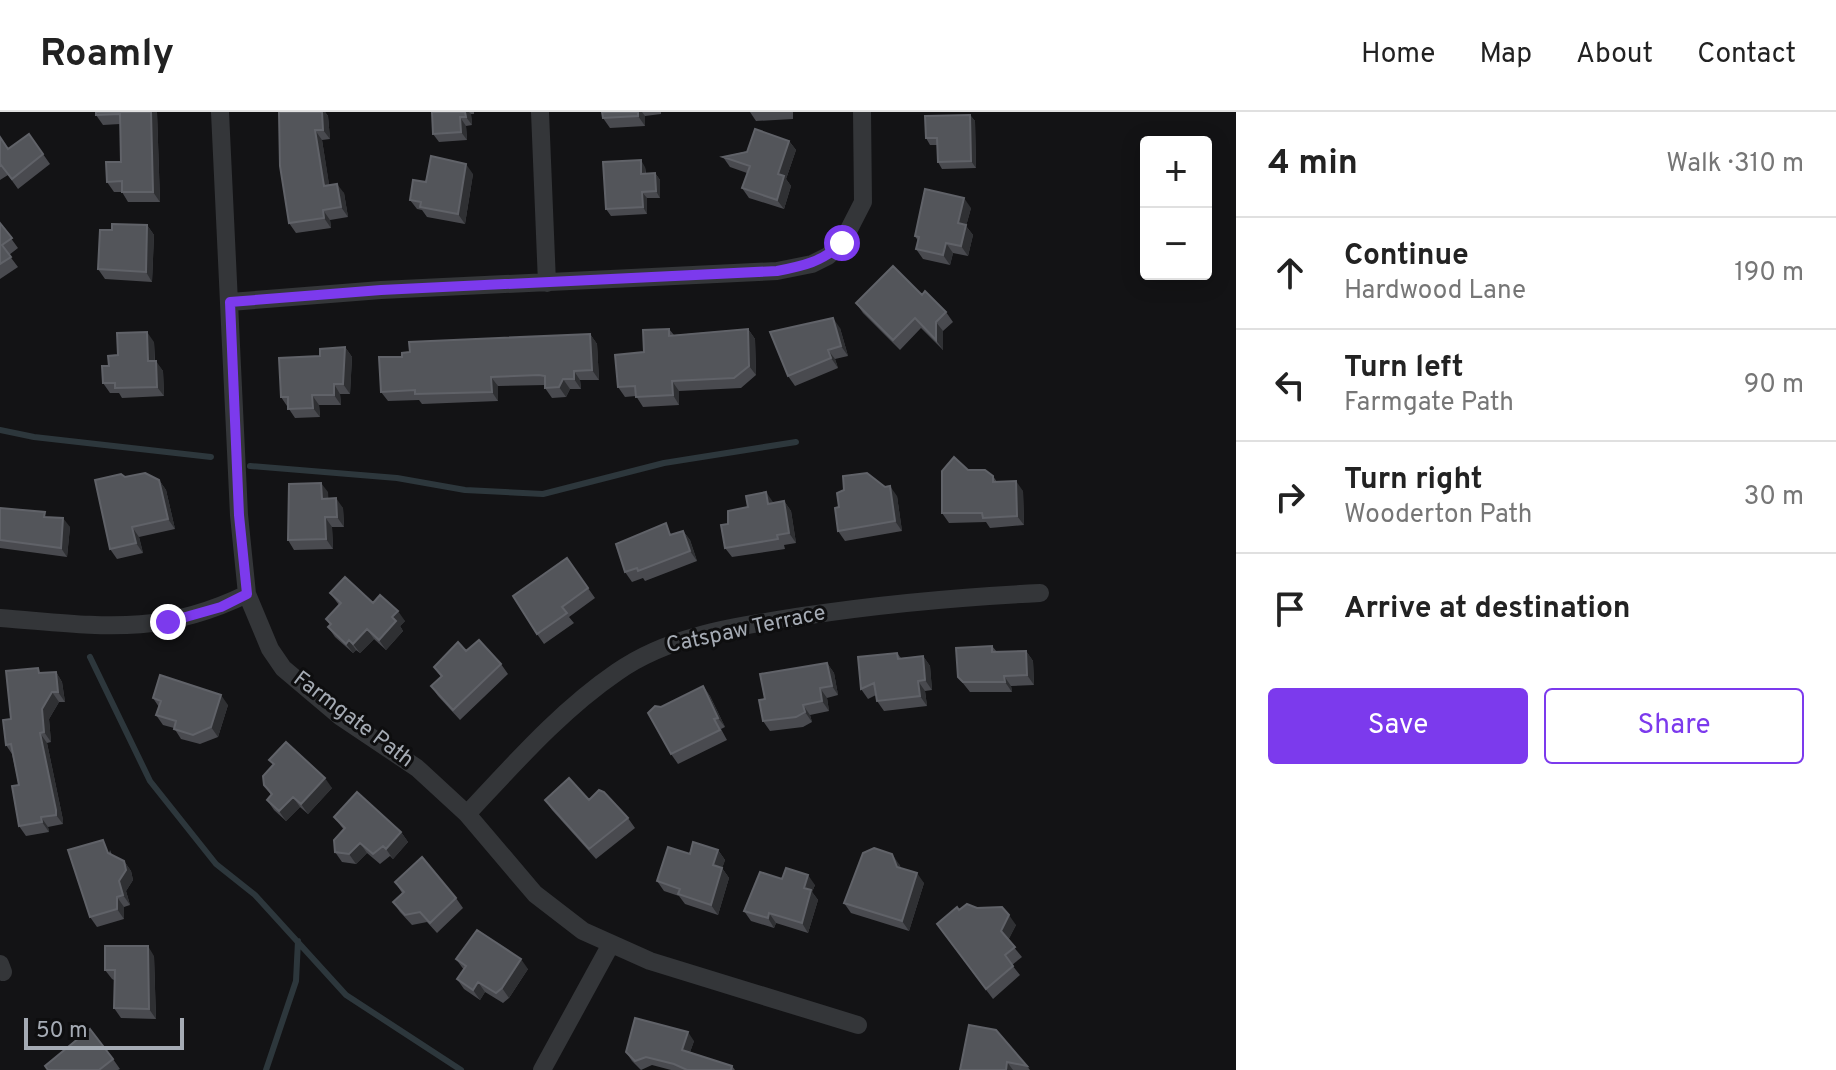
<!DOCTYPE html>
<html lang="en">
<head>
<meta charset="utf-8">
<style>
	:root { --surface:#fff; --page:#f2f2f2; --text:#222; --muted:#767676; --line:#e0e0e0; --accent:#7c3aed }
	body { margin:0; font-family:Overpass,sans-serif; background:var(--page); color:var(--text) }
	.controls { position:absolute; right:24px; top:24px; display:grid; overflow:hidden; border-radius:8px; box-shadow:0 4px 20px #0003 }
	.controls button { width:72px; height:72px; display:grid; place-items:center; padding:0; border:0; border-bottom:2px solid var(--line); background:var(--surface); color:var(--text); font:40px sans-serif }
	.scale { position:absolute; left:24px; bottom:20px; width:160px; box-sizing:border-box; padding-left:8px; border:4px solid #a5abb4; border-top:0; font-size:22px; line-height:28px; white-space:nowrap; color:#a5abb4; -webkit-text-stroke:6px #0e0e0f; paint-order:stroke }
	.stop { position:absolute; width:24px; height:24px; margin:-18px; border:6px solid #7c3aed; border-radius:50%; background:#fff }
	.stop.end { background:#7c3aed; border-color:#fff; box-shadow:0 2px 8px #0008 }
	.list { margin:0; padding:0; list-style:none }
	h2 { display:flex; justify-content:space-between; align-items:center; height:104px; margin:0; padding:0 32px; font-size:34px }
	h2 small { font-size:26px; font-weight:400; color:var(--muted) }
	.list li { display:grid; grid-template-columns:52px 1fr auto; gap:24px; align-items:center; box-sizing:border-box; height:112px; padding:0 32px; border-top:2px solid var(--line) }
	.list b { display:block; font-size:30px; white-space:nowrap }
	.list p { margin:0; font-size:26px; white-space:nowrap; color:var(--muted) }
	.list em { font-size:26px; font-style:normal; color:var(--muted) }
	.actions { display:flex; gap:16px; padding:24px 32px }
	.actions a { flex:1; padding:18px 0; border:2px solid var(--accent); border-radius:8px; text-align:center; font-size:28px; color:var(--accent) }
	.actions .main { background:var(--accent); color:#fff }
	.icon { flex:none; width:44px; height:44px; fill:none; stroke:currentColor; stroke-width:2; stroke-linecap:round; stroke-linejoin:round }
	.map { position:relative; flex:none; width:1236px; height:958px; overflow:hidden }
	header { display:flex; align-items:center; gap:48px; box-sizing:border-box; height:112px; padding:0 40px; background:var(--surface); border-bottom:2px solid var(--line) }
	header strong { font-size:38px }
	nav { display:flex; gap:44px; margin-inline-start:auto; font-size:28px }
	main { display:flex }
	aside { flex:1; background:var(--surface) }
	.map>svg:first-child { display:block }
</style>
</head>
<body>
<header>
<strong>Roamly</strong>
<nav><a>Home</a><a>Map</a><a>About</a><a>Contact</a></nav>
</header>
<main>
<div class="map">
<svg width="1236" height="958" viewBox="0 0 1236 958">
	<rect width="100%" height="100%" fill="#131315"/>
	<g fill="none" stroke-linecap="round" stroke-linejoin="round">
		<path stroke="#2d373c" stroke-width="6" d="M0,318L34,325L211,345
			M250,354L397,366L465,378L543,382L664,351L796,330
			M90,545L150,669L216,752L255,783L346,883L461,958
			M266,958L296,869L298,829"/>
		<path stroke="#343639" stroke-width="18" d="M220,0L239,403L247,482L270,537L283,556L341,605L417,656L467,702L535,782L583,819L650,849L858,913
			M540,0L547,171
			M230,190L381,178L777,159L812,152L828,144L842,131L863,90L862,0
			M0,506C95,513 157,526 247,482
			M467,702C514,652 560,599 617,560C671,522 740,514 803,504C882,492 960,485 1040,481
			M0,852L3,860
			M542,958L611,832"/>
	</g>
	<path fill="#494a4f" d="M157,0L160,90H128L122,80H114L107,70L121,50L120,12L103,13L96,3Z
		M279,0H325L328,4L330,27L322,28L329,73L344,81L348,105L330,108L331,116L296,121L289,111Z
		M432,0H474V2H471L472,13L466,14L467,28L439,30L433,22Z
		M602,0H661V2L645,4V14L610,16L603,6Z
		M750,0H793V7L756,9Z
		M970,3L975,9L976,56L942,57L938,50L937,33H930L926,26Z
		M29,22L50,52L18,77L8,63L0,68V25L8,37Z
		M789,29L796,38L786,67L791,74L784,97L749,86L742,76L747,61L730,55L723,45Z
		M645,55L646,61H655L660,68V86H647V102L611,104L606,97Z
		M473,62L465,112L427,105L422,98L417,97L410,88L426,70Z
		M971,96L966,114L973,123L968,144L953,141L950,153L923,147L916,137L918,129L915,124Z
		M0,111L18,136L9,143L18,155L0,167Z
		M147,113L154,123L152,170L105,167L98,157L112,118Z
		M856,191L946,200L953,210L943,219V238L921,216L900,238L863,201Z
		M840,216L848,244L835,247L838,256L795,274L788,264Z
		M669,217L674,223L748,217L755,227L756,263L741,276L679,279V293L643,295L636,284L625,285L618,275Z
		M590,222L597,232L599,268H580L581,277H570L566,285L552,286L545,276V273L498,274V289L422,292L419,288L388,289L381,280L402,245Z
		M154,230L155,249L163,259L164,284L122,286L119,281H110L103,271L109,254L118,243Z
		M345,235L352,245L350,282H340L341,293H319L320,305L295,306L281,285L320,244Z
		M968,358L993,364L997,370L1023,379L1024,413L990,416L986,410L949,411L942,401Z
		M125,365L159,368L166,378L175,417L139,425L143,441L117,447L110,437Z
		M328,380V386L343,396L344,415H332L333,437L294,438L288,428Z
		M897,384L902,419L845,429L838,419Z
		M784,389L791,399L796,431L784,433L785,437L732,445L725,436L773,391Z
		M0,396L48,405L70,415L67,445L0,436Z
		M683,419L690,428L697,449L645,469L643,466L632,470L625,460L673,422Z
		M567,446L595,486L569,505L574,511L544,532L537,522Z
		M330,481L373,491L405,509L400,514L403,519L386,538L374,527L360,541L356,538L353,541L335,525L328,515L330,513L326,507L339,493Z
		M992,534L997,540L1026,539L1033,549L1034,573L1011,574L1012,580H970L958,565Z
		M466,539L501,552L508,562L460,608L438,584L431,574L441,565L434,555Z
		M897,541L901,546L923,544L930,554L932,578L925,579L927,594L884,599L877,589L876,583L868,587L861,577Z
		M827,551L834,561L838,583L827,586L829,599L810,603L812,610L803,615L770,619L763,609L765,587Z
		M56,560L62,570L65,590H59L49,607L51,630L47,631L63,708V712L48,715L49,720L26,724L19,714V673L12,642L6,633L11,607L42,561Z
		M703,574L710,584L725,615L721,617L727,628L678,652L671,642L661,595Z
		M153,586L228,593L218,625L200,632L181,627L174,616L163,613L156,603L159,595Z
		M269,648L332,676L308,702L300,695L286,709L274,698L267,688L271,683L264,673L273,653Z
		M545,688H589L628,706L635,716L596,747L552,698Z
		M334,705L401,720L408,730L393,747L390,744L380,752L367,741L356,752L342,750L335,740L344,718Z
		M110,738L112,743L124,749L131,759L133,768L126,779L130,793L124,795V807L97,815L90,805Z
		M718,738L725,748L722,756L729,766L718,803L685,792L679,784L664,779L657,769L690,742Z
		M899,752L901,756L924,771L909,819L851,801L844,791Z
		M782,767L815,773L812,780L818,788L808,821L776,811L774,816L751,809L744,799Z
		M395,770L456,786L463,796L437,821L427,810L412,813L400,800L393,790L402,781Z
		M959,798L1016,813L1008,828L1022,845L1012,853L1020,863L993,887L944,822Z
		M154,844L156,907L121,906L114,896V868L112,867L105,858Z
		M456,847L528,857L509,886L503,891L485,880L480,888L464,877L457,867L464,858Z
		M969,913L1027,954L1030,958H960Z
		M694,929L690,940L732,954L735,958H671L652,953L641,958L632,949L626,940Z
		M113,947L120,957L118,958H47Z"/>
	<path fill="#2f3033" d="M151,0H157L160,90L153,80Z
		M322,0H325L328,4L330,27L323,18Z
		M465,0H469L471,2L472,13L466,5Z
		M638,0H642L645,4V14L638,4Z
		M970,3L975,9L976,56L971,49Z
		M460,5L466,14L467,28L461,20Z
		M315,18L322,28L331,84L324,74Z
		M789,29L796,38L786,67L791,74L784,97L777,88L778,62Z
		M641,48L645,55L646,68L641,62Z
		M466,52L473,62L465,112L458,102Z
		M655,61L660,68V86L656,79Z
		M337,72L344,81L348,105L341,95Z
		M642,80L647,86V102L643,95Z
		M964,86L971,96L966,114L973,123L968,144L961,134L958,111Z
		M323,98L330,108L331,116L324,106Z
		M147,113L154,123L152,170L146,160Z
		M946,131L953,141L950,153L943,143Z
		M833,206L840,216L848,244L841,234Z
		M936,210L943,219V238L936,228Z
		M748,217L755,227L756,263L749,254Z
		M147,220L154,230L155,259L148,249Z
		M590,222L597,232L599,268L592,258Z
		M345,235L352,245L350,282L343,272Z
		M828,238L835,247L838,256L831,246Z
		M156,249L163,259L164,284L157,275Z
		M574,259L580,268L581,277L574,267Z
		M491,265L498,274V289L492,280Z
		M563,267L570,277L566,285L559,275Z
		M672,269L679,279V293L673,283Z
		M334,272L340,282L341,293L334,283Z
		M312,283L319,293L320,305L313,296Z
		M159,368L166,378L175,417L168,407Z
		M1016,369L1023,379L1024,413L1017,404Z
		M321,371L328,380L329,396L322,387Z
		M890,374L897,384L902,419L895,409Z
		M766,380L773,390L768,392Z
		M336,386L343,396L344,415L337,405Z
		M784,389L791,399L796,431L789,421Z
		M325,405L332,415L333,437L326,427Z
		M63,406L70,415L67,445L61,436Z
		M132,415L139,425L143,441L136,431Z
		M683,419L690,428L697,449L690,439Z
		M398,499L405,509L400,514L403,519L386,538L379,528L392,505Z
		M367,517L374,527L360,541L353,532Z
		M349,528L356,538L353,541L346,532Z
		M1026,539L1033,549L1034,573L1027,563Z
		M923,544L930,554L932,578L925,568Z
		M827,551L834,561L838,583L832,574Z
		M56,560L62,570L65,590L58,580Z
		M1004,564L1011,574L1012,580L1005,570Z
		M918,569L925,579L927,594L920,584Z
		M703,574L710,584L725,615L718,606Z
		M820,576L827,586L829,599L822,589Z
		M52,580L59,590L49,607L51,630L44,620L42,597Z
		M221,583L228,593L218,625L211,615Z
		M803,593L810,603L812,610L805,600Z
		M40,621L47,631L63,708V712L56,703Z
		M325,666L332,676L308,702L301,692Z
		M293,685L300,695L286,709L279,699Z
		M41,705L48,715L49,720L42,710Z
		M401,720L408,730L393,747L386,737Z
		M360,731L367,741L356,752L349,742Z
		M718,738L725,748L720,763L713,753Z
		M892,742L899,752L904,765L897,755Z
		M124,749L131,759L133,768L126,779L130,793L123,783L119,769Z
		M722,756L729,766L718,803L711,793Z
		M917,761L924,771L909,819L902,809Z
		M808,763L815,773L812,780L818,788L808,821L802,811L804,776Z
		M117,785L124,795V807L117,797Z
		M769,801L776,811L774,816L768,806Z
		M1009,803L1016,813L1008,829L1001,819Z
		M148,834L154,844L156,907L149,897Z
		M521,847L528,857L509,886L502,876Z
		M478,870L485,880L480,888L473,878Z
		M688,920L694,929L688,946L682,938Z
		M1007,950L1013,958H1006Z"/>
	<path fill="#53555a" stroke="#606268" stroke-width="2" d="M96,0H151L153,80H122V69L107,70L106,50H121L120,2L96,3Z
		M279,0H322L323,18H315L324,74L337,72L341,95L323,98L324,106L289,111L280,54Z
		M432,0H465L466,5H460L461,20L433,22Z
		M602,0H638V4L603,6Z
		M970,3L971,49L938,50L937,26H926L925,4Z
		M755,17L789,29L778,62L784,64L777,88L742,76L750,54L723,45L747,40Z
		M29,22L43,42L12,67L1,53L0,54V25L8,37Z
		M431,44L466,52L458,102L420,95L421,90L410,88L413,68L426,70Z
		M641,48V62L655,61L656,79L642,80L643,95L606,97L603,50Z
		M925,77L964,86L958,111L966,113L961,134L946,131L943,143L916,137L919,125L915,124Z
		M0,111L12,126L2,133L11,145L0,152Z
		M112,112L147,113L146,160L98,157L100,118H112Z
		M893,154L922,183L925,179L946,200L936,210V228L915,206L893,228L856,191Z
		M833,206L841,234L828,238L831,246L788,264L770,220Z
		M669,217V224L748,217L749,254L734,266L672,269L673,283L636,285L635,274L618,275L615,243L644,240L643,218Z
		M147,220L148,249H156L157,275L115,276V271H103L102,254H109L108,244L118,243L117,221Z
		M590,222L592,258L574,259V267H563L559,275L545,276V264L539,263L491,265L492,280L415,282V278L381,280L379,245H402V241L410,240L409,230Z
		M345,235L343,272H334V283H312L313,296L288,297V285H281L279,246L320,244V237Z
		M954,345L968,358H985L993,364V370L1016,369L1017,404L983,406L982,401H942V359Z
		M145,361L159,368L168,407L132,415L136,431L110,437L95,368L121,362L125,365Z
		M867,361L885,375L890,374L895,409L838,419L835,396L839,395L837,381L844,378L843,364Z
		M321,371L322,387L336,386L337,405H325L326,427L288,428L289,372Z
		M766,380L768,392L784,389L789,421L777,423L778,427L725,436L721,413L728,412V399L748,395L746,384Z
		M0,396L45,400L44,405L63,406L61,436L0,428Z
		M666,411L670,423L683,419L690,439L638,459L637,456L625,460L616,432Z
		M567,446L588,476L562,495L567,501L537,522L513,484Z
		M345,465L373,491L380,483L398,499L392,505L396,509L379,528L367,517L353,532L349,528L346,532L328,515L331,512L326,507L341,491L330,481Z
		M479,528L501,552L453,598L431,574L442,564L434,555L458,530L466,539Z
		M992,534V540L1026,539L1027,563L1004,564L1005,570H963L958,565L956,536Z
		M897,541L898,547L923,544L925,568L918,569L920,584L877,589L874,571L861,577L858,545Z
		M827,551L832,574L820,576L822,589L803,593L805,600L796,605L763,609L759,588L765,587L760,562Z
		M38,556L39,561L56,560L58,580H52L42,597L44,620L40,621L56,698V703L41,705L42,710L19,714L12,674L19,673L11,632L6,633L3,608L11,607L6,559Z
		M160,563L221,583L211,615L193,623L174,617L176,609L156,603L161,589L153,586Z
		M703,574L718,606L714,607L720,618L671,642L648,601L655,594L661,595Z
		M286,630L325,666L301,692L293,685L279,699L267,688L272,682L264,673L263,664L274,652L269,648Z
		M569,666L589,688L599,678L604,680L628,706L589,737L545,688Z
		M357,680L401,720L386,737L383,734L373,742L360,731L349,742L335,740L334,728L345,716L334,705Z
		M103,728L108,741L124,749L126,758L119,769L123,783L117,785V797L90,805L68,738Z
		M693,730L718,738L713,753L722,756L711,793L678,782L680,777L657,769L668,735L690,742Z
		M874,736L892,742L897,755L917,761L902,809L844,791L863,741Z
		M422,745L456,786L430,811L420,800L405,803L393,790L404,780L395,770Z
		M786,756L808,763L804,776L811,778L802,811L769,801L768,806L744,799L760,760L782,767Z
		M967,792L977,796L1002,795L1009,803L1001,819L1015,835L1005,843L1013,854L986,877L937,812L957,795L959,798Z
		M477,818L521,847L502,876L496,881L478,870L473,878L457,867L466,854L456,847Z
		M105,834H148L149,897L114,896L115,858H105Z
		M635,906L688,920L682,938L732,954L731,958H687L674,952L646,945L635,949L626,940Z
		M969,913L996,918L1027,954L1007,950L1006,958H960Z
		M90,917L113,947L99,958H48L45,954Z"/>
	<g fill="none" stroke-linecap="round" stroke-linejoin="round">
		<path stroke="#7c3aed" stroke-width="10" d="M168,510L221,495L247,482L239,403L230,190L381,178L777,159C803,154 822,150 842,131"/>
	</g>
	<g text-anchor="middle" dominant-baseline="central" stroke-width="6" stroke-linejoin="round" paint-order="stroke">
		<g font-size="22" fill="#a5abb4" stroke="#0e0e0f">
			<text transform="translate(746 518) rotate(-12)">Catspaw Terrace</text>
			<text transform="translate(353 608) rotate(37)">Farmgate Path</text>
		</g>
	</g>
</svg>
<div class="controls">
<button>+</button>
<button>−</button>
</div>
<div class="scale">50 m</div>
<div class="stop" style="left:842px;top:131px"></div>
<div class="stop end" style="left:168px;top:510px"></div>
</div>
<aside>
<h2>4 min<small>Walk · 310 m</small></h2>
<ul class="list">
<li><svg class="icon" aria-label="ahead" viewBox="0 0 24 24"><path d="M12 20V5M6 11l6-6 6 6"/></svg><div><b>Continue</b><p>Hardwood Lane</p></div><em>190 m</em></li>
<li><svg class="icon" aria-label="left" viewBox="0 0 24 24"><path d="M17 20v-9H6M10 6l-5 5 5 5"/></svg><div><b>Turn left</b><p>Farmgate Path</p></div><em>90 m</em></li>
<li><svg class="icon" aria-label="right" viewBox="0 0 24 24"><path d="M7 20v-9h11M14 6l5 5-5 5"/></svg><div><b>Turn right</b><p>Wooderton Path</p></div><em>30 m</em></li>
<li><svg class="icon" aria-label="arrive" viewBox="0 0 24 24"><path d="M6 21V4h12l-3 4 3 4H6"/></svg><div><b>Arrive at destination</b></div></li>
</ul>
<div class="actions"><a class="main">Save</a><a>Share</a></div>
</aside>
</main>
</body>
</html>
